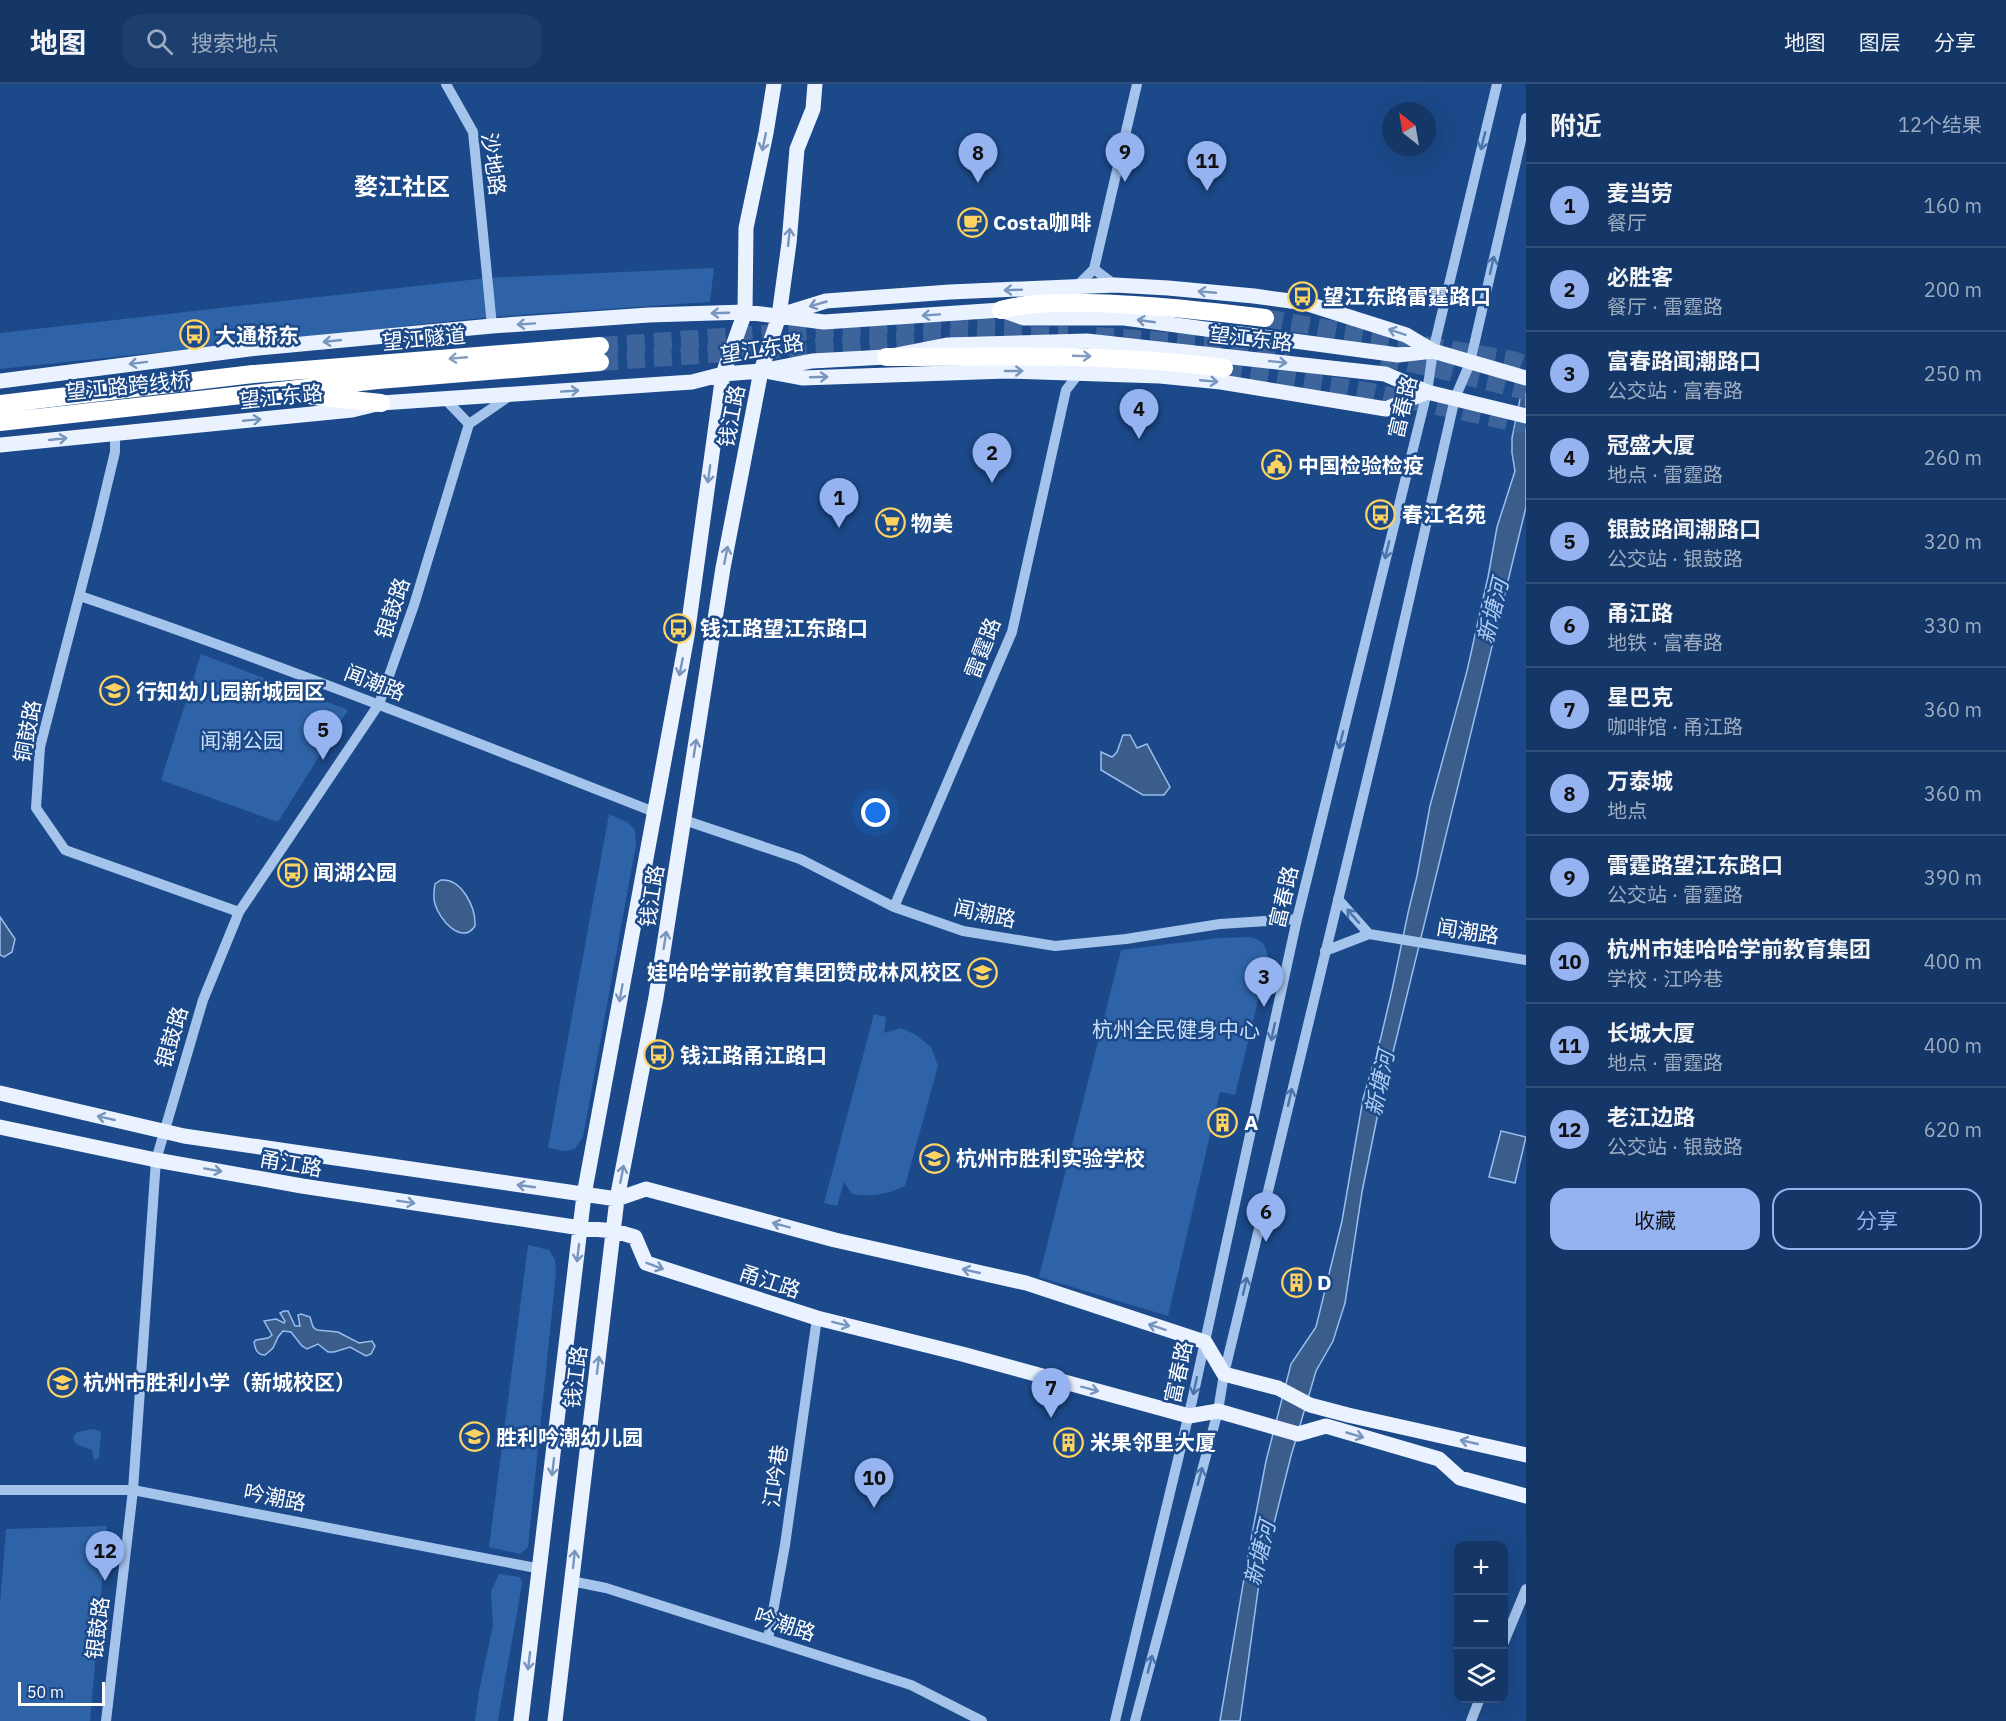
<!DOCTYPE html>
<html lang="zh">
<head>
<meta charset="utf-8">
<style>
	:root { --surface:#143767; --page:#1d3f6d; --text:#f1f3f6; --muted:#9dacc0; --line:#33517b; --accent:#95b2f1 }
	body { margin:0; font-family:"IBM Plex Sans","Noto Sans SC",sans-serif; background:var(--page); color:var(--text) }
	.controls { position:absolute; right:18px; bottom:18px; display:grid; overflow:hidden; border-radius:12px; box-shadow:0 6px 24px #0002 }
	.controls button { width:54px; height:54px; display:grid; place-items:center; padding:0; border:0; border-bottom:2px solid var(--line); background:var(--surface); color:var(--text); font:30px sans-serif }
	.compass { position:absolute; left:1382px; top:18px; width:54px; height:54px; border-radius:50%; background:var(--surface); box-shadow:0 6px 24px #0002; rotate:329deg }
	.scale { position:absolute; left:18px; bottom:15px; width:87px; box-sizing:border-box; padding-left:6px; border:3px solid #fff; border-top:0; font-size:16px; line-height:21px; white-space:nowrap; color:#fff; -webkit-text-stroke:4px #1b4989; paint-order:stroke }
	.you { position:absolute; left:876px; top:729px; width:21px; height:21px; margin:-15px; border:4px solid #fff; border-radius:50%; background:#1a73e8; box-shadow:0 0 0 9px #1a73e833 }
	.badge { display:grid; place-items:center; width:39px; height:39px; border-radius:50%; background:var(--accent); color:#111; font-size:20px; font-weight:700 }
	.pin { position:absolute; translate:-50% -50px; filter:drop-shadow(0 2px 3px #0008) }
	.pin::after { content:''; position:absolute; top:32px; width:21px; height:18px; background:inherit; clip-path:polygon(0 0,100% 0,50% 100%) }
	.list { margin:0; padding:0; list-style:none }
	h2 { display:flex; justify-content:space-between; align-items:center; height:78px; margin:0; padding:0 24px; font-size:26px }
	h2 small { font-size:20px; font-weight:400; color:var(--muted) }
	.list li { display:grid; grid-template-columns:39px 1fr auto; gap:18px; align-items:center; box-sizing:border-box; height:84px; padding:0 24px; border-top:2px solid var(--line) }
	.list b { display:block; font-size:22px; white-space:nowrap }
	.list p { margin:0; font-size:20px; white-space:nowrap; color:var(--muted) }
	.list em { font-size:20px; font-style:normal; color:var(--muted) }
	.actions { display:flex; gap:12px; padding:18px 24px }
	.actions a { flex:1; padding:14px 0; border:2px solid var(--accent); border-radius:18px; text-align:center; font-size:21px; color:var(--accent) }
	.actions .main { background:var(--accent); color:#111 }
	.icon { flex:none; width:33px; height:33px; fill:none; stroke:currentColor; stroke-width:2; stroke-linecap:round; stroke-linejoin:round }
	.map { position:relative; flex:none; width:1526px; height:1637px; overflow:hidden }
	header { display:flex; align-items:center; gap:36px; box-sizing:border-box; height:84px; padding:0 30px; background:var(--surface); border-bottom:2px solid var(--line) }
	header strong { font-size:28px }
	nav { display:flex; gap:33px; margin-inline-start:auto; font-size:21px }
	.search { width:420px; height:54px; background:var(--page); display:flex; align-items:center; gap:15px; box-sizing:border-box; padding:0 21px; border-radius:18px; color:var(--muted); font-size:22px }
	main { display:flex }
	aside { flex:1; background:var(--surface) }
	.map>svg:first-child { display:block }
</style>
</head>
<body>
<header>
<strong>地图</strong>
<div class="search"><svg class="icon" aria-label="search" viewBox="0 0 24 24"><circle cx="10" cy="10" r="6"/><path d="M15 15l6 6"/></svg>搜索地点</div>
<nav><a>地图</a><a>图层</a><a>分享</a></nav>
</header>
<main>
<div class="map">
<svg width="1526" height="1637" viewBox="0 0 1526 1637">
	<rect width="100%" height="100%" fill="#1b4989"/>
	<path fill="#2e63a7" d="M714,184L710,218L491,233L0,285V249L487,194Z
		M201,570L348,626L278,738L161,696Z
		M609,730L627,738L635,746L636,761L583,1053L575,1065L565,1067L548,1064Z
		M1250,853C1263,856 1267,862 1268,876L1235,1011L1220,1008L1168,1232L1039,1193L1121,866L1218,854Z
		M874,930L886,933L884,949L901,944L916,951L931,963L938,982L905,1102C886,1111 872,1113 852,1110L844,1098L837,1122L824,1119Z
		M528,1161L549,1166L555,1176L556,1188L528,1463L520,1470L489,1463Z
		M94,1345L101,1348L99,1374L94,1376L92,1366C84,1362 74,1363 73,1353L77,1348Z
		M107,1442L90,1637H0V1519L6,1445Z
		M499,1490L520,1493L522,1499C515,1545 505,1591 498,1637H475L479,1607L493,1541L491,1507Z"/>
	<path fill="#3b5d8c" stroke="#98beef" stroke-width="1.5" d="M1526,286V423L1377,1034L1362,1108L1345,1219L1333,1257L1316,1287L1291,1372L1259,1499L1240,1637H1220L1248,1471L1266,1377L1291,1280L1316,1243L1342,1137L1363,1015L1381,953L1392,906L1408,829L1417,792L1430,722L1467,587L1488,493L1497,443L1515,387L1512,369V354Z
		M1123,651H1130L1137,664L1147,660L1170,703L1164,711H1143L1101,686V668L1112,673L1117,668Z
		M441,796C462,794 476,824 475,842C462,862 439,835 435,820C433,814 434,806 435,800Z
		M0,833L15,855L12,868L4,873L0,871Z
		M1501,1047L1526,1053L1515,1099L1489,1093Z
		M284,1227H288L295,1242H300L298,1231L301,1230L310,1233L313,1243L317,1246L338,1248L359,1259L372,1257L375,1262L371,1270L366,1272L350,1263L334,1268H328L318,1260L307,1265L302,1262L291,1248L283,1247L278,1253L273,1264L265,1271C257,1271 255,1265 254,1258L256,1256L268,1254L272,1251L264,1237L276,1235L284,1239L285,1237L280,1229Z"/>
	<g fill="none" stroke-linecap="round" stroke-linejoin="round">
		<path stroke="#3d649b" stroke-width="18" stroke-dasharray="18 9" stroke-linecap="butt" d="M1265,234L1513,276L1526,281
			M1096,252L1218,261L1289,273
			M600,262L912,239L1027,234
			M1382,273L1441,286L1526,307
			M600,278L964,252L1068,251
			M1224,284L1372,308L1526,341"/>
		<path stroke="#a5c4ec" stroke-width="10" d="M446,0L473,48L492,242
			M1094,185L1115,201
			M1076,203L1094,185L1137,0
			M445,315L469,340
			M115,349V368L97,443L40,663L36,724L65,766L239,828
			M80,512C274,578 463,653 654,728
			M684,736L800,775L894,823L963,847L1055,862L1126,855L1220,840L1297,835
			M1338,815L1369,850
			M894,823L1012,548L1066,306L1080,288
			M1325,867L1369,850L1526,876
			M0,1406H133L541,1485
			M571,1497L606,1504L911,1601L982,1637
			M768,1555L785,1461L817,1234
			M1504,1558L1526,1505
			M106,1637L133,1406L156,1076L203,916L239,828L379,620L414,521L469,340L511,311
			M1115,1637L1192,1317L1297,835L1427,308L1433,267L1497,0
			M1135,1637L1218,1327L1224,1290L1386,617L1455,314L1470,279L1526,34
			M1471,1637L1480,1614"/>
		<path stroke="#eaf2ff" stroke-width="15" d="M784,230L826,217L950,208L1115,201L1168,204L1254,212L1305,219L1406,251L1433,267L1526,294
			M770,288L802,294L1007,287L1160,292L1221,298L1386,325L1427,308
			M0,297L249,265L492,242L649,231L745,228L824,238L1001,226L1024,234H1124L1398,271L1433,267
			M0,361L352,326L381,319L692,298L723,290L761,287L812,277L886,273L947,261L1087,257L1385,290L1427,308L1526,332
			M0,1009L184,1052L617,1115L646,1105L835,1156L1026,1199L1205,1258L1224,1290L1278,1304L1310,1321L1348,1331L1526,1371
			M0,1043L156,1076L302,1102L581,1144L615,1147L635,1153L646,1179L817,1234L962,1270L1189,1332L1218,1327L1298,1350L1326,1342L1439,1375L1460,1394L1526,1412
			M521,1637L584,1111L687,552L723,290L745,228L746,144L766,49L774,0
			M555,1637L617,1115L656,913L723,484L761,287L779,232L789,159L797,65L813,25L815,0"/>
		<path stroke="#fff" stroke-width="18" d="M1001,226C1031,218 1055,219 1087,219C1147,220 1206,227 1265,234
			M886,273C999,273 1111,269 1224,284
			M313,312L381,319
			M0,320L253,290L600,262
			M0,338L378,296L600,278"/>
	</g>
	<defs><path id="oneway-shaft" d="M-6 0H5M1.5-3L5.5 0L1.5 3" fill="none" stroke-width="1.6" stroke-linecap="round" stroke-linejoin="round" transform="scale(1.5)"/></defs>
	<g stroke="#4b74ac">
		<use href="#oneway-shaft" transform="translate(1483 57) rotate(104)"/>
		<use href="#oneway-shaft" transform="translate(1492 181) rotate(-77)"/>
		<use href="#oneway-shaft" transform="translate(1387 466) rotate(104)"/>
		<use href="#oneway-shaft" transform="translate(1341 656) rotate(104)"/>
		<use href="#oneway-shaft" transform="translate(1353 832) rotate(-131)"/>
		<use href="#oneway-shaft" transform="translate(1273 948) rotate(102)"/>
		<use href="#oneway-shaft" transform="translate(1290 1013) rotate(-77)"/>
		<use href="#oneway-shaft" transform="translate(1245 1202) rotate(-77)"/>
		<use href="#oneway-shaft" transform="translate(1195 1302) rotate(102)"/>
		<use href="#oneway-shaft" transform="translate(1200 1392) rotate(-75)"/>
		<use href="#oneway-shaft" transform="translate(1150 1580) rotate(-75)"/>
	</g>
	<g stroke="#7895be">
		<use href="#oneway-shaft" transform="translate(764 58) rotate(102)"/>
		<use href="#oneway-shaft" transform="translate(789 153) rotate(-84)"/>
		<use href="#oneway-shaft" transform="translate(1013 206) rotate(178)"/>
		<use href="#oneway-shaft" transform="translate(1207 208) rotate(-175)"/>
		<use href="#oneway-shaft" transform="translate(818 220) rotate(164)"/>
		<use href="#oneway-shaft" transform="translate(720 229) rotate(178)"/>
		<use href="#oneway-shaft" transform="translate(931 231) rotate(176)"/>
		<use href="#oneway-shaft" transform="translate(1146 237) rotate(-172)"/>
		<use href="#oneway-shaft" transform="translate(526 240) rotate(176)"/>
		<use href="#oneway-shaft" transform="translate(1397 248) rotate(-162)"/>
		<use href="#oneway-shaft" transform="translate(332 257) rotate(174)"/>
		<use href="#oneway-shaft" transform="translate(1278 278) rotate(6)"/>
		<use href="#oneway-shaft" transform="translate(138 279) rotate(173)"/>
		<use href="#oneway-shaft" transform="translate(1014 287)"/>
		<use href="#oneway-shaft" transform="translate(819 293) rotate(-2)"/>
		<use href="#oneway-shaft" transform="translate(1209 297) rotate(5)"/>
		<use href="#oneway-shaft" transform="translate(570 307) rotate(-4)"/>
		<use href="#oneway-shaft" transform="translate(252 336) rotate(-5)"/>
		<use href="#oneway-shaft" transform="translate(58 355) rotate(-6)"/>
		<use href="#oneway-shaft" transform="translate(709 390) rotate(98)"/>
		<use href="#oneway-shaft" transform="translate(726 471) rotate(-79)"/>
		<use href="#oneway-shaft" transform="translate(681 583) rotate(101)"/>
		<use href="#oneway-shaft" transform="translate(695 664) rotate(-81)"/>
		<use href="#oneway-shaft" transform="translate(665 856) rotate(-81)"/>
		<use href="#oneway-shaft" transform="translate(621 909) rotate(100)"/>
		<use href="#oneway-shaft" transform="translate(106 1034) rotate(-167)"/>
		<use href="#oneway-shaft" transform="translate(213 1086) rotate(10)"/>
		<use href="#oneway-shaft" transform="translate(622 1090) rotate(-79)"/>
		<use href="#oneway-shaft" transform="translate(526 1102) rotate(-172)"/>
		<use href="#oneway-shaft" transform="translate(406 1118) rotate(9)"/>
		<use href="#oneway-shaft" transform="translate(781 1141) rotate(-165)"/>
		<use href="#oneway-shaft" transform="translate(578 1169) rotate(97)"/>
		<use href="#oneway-shaft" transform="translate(655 1182) rotate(21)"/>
		<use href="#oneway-shaft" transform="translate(971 1187) rotate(-167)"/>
		<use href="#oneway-shaft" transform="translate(841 1240) rotate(14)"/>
		<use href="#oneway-shaft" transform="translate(1157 1243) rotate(-162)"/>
		<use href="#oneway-shaft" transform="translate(598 1281) rotate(-83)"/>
		<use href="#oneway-shaft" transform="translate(1090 1305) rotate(15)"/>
		<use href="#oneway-shaft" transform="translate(1355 1351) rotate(16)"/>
		<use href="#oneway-shaft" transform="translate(1469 1358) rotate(-167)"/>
		<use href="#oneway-shaft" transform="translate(553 1383) rotate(97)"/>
		<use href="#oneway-shaft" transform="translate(574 1475) rotate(-84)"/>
		<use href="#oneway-shaft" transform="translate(529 1577) rotate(97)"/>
	</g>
	<g stroke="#829bbe">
		<use href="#oneway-shaft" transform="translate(1082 272) rotate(2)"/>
		<use href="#oneway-shaft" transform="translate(458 274) rotate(175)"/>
	</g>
	<defs>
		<symbol id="cafe-ring" viewBox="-11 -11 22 22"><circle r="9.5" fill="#1b4989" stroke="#fed361" stroke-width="1.5"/><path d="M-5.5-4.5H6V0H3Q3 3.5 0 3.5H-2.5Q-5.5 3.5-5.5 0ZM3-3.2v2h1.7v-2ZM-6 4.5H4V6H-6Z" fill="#fed361"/></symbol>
		<symbol id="bus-ring" viewBox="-11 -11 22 22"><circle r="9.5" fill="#1b4989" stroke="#fed361" stroke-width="1.5"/><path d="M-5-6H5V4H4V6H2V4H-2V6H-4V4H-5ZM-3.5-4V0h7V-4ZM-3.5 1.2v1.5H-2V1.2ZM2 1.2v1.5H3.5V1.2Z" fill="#fed361"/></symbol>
		<symbol id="civic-ring" viewBox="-11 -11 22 22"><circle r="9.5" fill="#1b4989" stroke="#fed361" stroke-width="1.5"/><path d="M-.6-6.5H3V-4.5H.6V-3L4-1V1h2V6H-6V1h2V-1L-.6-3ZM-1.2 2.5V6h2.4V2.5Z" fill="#fed361"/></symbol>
		<symbol id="supermarket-ring" viewBox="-11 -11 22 22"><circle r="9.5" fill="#1b4989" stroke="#fed361" stroke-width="1.5"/><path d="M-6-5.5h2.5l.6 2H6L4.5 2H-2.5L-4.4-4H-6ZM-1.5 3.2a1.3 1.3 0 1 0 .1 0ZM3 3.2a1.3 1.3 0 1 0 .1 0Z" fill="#fed361"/></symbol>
		<symbol id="school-ring" viewBox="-11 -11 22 22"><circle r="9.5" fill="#1b4989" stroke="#fed361" stroke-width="1.5"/><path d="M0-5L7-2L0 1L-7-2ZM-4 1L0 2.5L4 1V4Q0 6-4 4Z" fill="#fed361"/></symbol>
		<symbol id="building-ring" viewBox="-11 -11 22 22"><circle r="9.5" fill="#1b4989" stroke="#fed361" stroke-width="1.5"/><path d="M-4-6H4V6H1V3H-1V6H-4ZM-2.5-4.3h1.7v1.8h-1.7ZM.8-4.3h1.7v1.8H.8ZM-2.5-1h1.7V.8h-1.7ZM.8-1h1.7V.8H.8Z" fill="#fed361"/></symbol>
	</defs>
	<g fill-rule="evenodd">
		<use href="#cafe-ring" x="956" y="122" width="33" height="33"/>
		<use href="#bus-ring" x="1286" y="196" width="33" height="33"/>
		<use href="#bus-ring" x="178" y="234" width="33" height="33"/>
		<use href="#civic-ring" x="1260" y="364" width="33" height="33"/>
		<use href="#bus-ring" x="1364" y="414" width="33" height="33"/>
		<use href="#supermarket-ring" x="874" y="422" width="33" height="33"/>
		<use href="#bus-ring" x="662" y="528" width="33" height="33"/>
		<use href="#school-ring" x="98" y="590" width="33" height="33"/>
		<use href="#bus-ring" x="276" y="772" width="33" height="33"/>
		<use href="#school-ring" x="966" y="872" width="33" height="33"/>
		<use href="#bus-ring" x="642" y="954" width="33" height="33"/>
		<use href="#building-ring" x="1206" y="1022" width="33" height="33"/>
		<use href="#school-ring" x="918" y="1058" width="33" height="33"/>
		<use href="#building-ring" x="1280" y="1182" width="33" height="33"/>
		<use href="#school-ring" x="46" y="1282" width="33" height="33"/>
		<use href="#school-ring" x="458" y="1336" width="33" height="33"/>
		<use href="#building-ring" x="1052" y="1342" width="33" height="33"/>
	</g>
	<g text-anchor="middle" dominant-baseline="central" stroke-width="5" stroke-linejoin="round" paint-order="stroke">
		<g font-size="21" fill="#fff" stroke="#1b4989">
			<text transform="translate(494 80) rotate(82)">沙地路</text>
			<text transform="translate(424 254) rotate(-5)">望江隧道</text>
			<text transform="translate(1251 254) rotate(6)">望江东路</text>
			<text transform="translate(762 264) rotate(-9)">望江东路</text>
			<text transform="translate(128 301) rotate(-6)">望江路跨线桥</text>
			<text transform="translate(281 312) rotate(-6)">望江东路</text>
			<text transform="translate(1402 323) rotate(-77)">富春路</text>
			<text transform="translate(731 332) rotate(-79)">钱江路</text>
			<text transform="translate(392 524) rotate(-71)">银鼓路</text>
			<text transform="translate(982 564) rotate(-69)">雷霆路</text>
			<text transform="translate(375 598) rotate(21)">闻潮路</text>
			<text transform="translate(27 647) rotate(-79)">铜鼓路</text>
			<text transform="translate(651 812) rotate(-81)">钱江路</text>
			<text transform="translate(1283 813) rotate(-77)">富春路</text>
			<text transform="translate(985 829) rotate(12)">闻潮路</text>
			<text transform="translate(1468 847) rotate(9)">闻潮路</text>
			<text transform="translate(171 953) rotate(-73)">银鼓路</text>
			<text transform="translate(291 1079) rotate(10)">甬江路</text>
			<text transform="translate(770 1197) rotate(18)">甬江路</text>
			<text transform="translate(1178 1288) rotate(-78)">富春路</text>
			<text transform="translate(575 1293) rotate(-83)">钱江路</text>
			<text transform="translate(775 1392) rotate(-82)">江吟巷</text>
			<text transform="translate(275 1413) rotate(11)">吟潮路</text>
			<text transform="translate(785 1540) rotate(18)">吟潮路</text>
			<text transform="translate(97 1544) rotate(-83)">银鼓路</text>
		</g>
		<g font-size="21" font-weight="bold" fill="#fff" stroke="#1b4989" text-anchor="start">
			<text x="993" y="138">Costa咖啡</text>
			<text x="1323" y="212">望江东路雷霆路口</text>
			<text x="215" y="251">大通桥东</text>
			<text x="1298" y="381">中国检验检疫</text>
			<text x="1402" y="430">春江名苑</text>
			<text x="911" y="439">物美</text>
			<text x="700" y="544">钱江路望江东路口</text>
			<text x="136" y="607">行知幼儿园新城园区</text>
			<text x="313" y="788">闻湖公园</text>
			<text x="962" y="888" text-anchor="end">娃哈哈学前教育集团赞成林风校区</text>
			<text x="680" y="971">钱江路甬江路口</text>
			<text x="1244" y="1038">A</text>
			<text x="956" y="1074">杭州市胜利实验学校</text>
			<text x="1317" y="1198">D</text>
			<text x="83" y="1298">杭州市胜利小学（新城校区）</text>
			<text x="496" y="1353">胜利吟潮幼儿园</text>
			<text x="1090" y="1358">米果邻里大厦</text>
		</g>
		<g font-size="21" fill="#cadff9" stroke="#1b4989">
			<text x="242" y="656">闻潮公园</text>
			<text x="1176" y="945">杭州全民健身中心</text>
		</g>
		<g font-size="22" font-style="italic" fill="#b0cef4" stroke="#1b4989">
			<text transform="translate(1492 527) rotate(-76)">新塘河</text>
			<text transform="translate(1379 999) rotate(-78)">新塘河</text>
			<text transform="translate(1259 1469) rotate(-76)">新塘河</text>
		</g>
		<g font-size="24" font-weight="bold" fill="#fff" stroke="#1b4989">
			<text x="402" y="102">婺江社区</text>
		</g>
	</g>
</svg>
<div class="controls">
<button>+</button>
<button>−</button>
<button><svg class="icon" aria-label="layers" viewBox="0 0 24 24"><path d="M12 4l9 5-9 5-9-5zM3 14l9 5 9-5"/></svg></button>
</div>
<svg class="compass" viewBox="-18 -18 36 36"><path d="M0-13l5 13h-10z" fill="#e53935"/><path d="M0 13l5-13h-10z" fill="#9dacc0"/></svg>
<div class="scale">50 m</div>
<div class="you"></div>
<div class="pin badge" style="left:839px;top:444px">1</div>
<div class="pin badge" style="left:992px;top:399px">2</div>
<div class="pin badge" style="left:1264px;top:923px">3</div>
<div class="pin badge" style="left:1139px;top:355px">4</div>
<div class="pin badge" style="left:323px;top:676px">5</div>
<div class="pin badge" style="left:1266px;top:1158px">6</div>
<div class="pin badge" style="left:1051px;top:1334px">7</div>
<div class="pin badge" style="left:978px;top:99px">8</div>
<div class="pin badge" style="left:1125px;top:98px">9</div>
<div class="pin badge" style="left:874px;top:1424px">10</div>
<div class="pin badge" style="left:1207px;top:107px">11</div>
<div class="pin badge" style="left:105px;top:1497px">12</div>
</div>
<aside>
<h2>附近<small>12个结果</small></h2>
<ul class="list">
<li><span class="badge">1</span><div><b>麦当劳</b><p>餐厅</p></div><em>160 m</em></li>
<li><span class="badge">2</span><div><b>必胜客</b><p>餐厅 · 雷霆路</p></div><em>200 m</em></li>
<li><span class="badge">3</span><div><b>富春路闻潮路口</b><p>公交站 · 富春路</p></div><em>250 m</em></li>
<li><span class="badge">4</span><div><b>冠盛大厦</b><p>地点 · 雷霆路</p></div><em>260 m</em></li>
<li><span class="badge">5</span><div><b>银鼓路闻潮路口</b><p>公交站 · 银鼓路</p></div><em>320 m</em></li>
<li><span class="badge">6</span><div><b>甬江路</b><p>地铁 · 富春路</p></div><em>330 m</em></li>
<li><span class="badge">7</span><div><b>星巴克</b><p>咖啡馆 · 甬江路</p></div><em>360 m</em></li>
<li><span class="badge">8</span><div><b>万泰城</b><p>地点</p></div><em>360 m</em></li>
<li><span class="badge">9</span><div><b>雷霆路望江东路口</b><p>公交站 · 雷霆路</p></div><em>390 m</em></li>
<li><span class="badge">10</span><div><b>杭州市娃哈哈学前教育集团</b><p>学校 · 江吟巷</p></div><em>400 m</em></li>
<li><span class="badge">11</span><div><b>长城大厦</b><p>地点 · 雷霆路</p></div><em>400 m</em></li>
<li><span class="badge">12</span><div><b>老江边路</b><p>公交站 · 银鼓路</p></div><em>620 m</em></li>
</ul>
<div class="actions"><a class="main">收藏</a><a>分享</a></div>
</aside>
</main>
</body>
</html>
